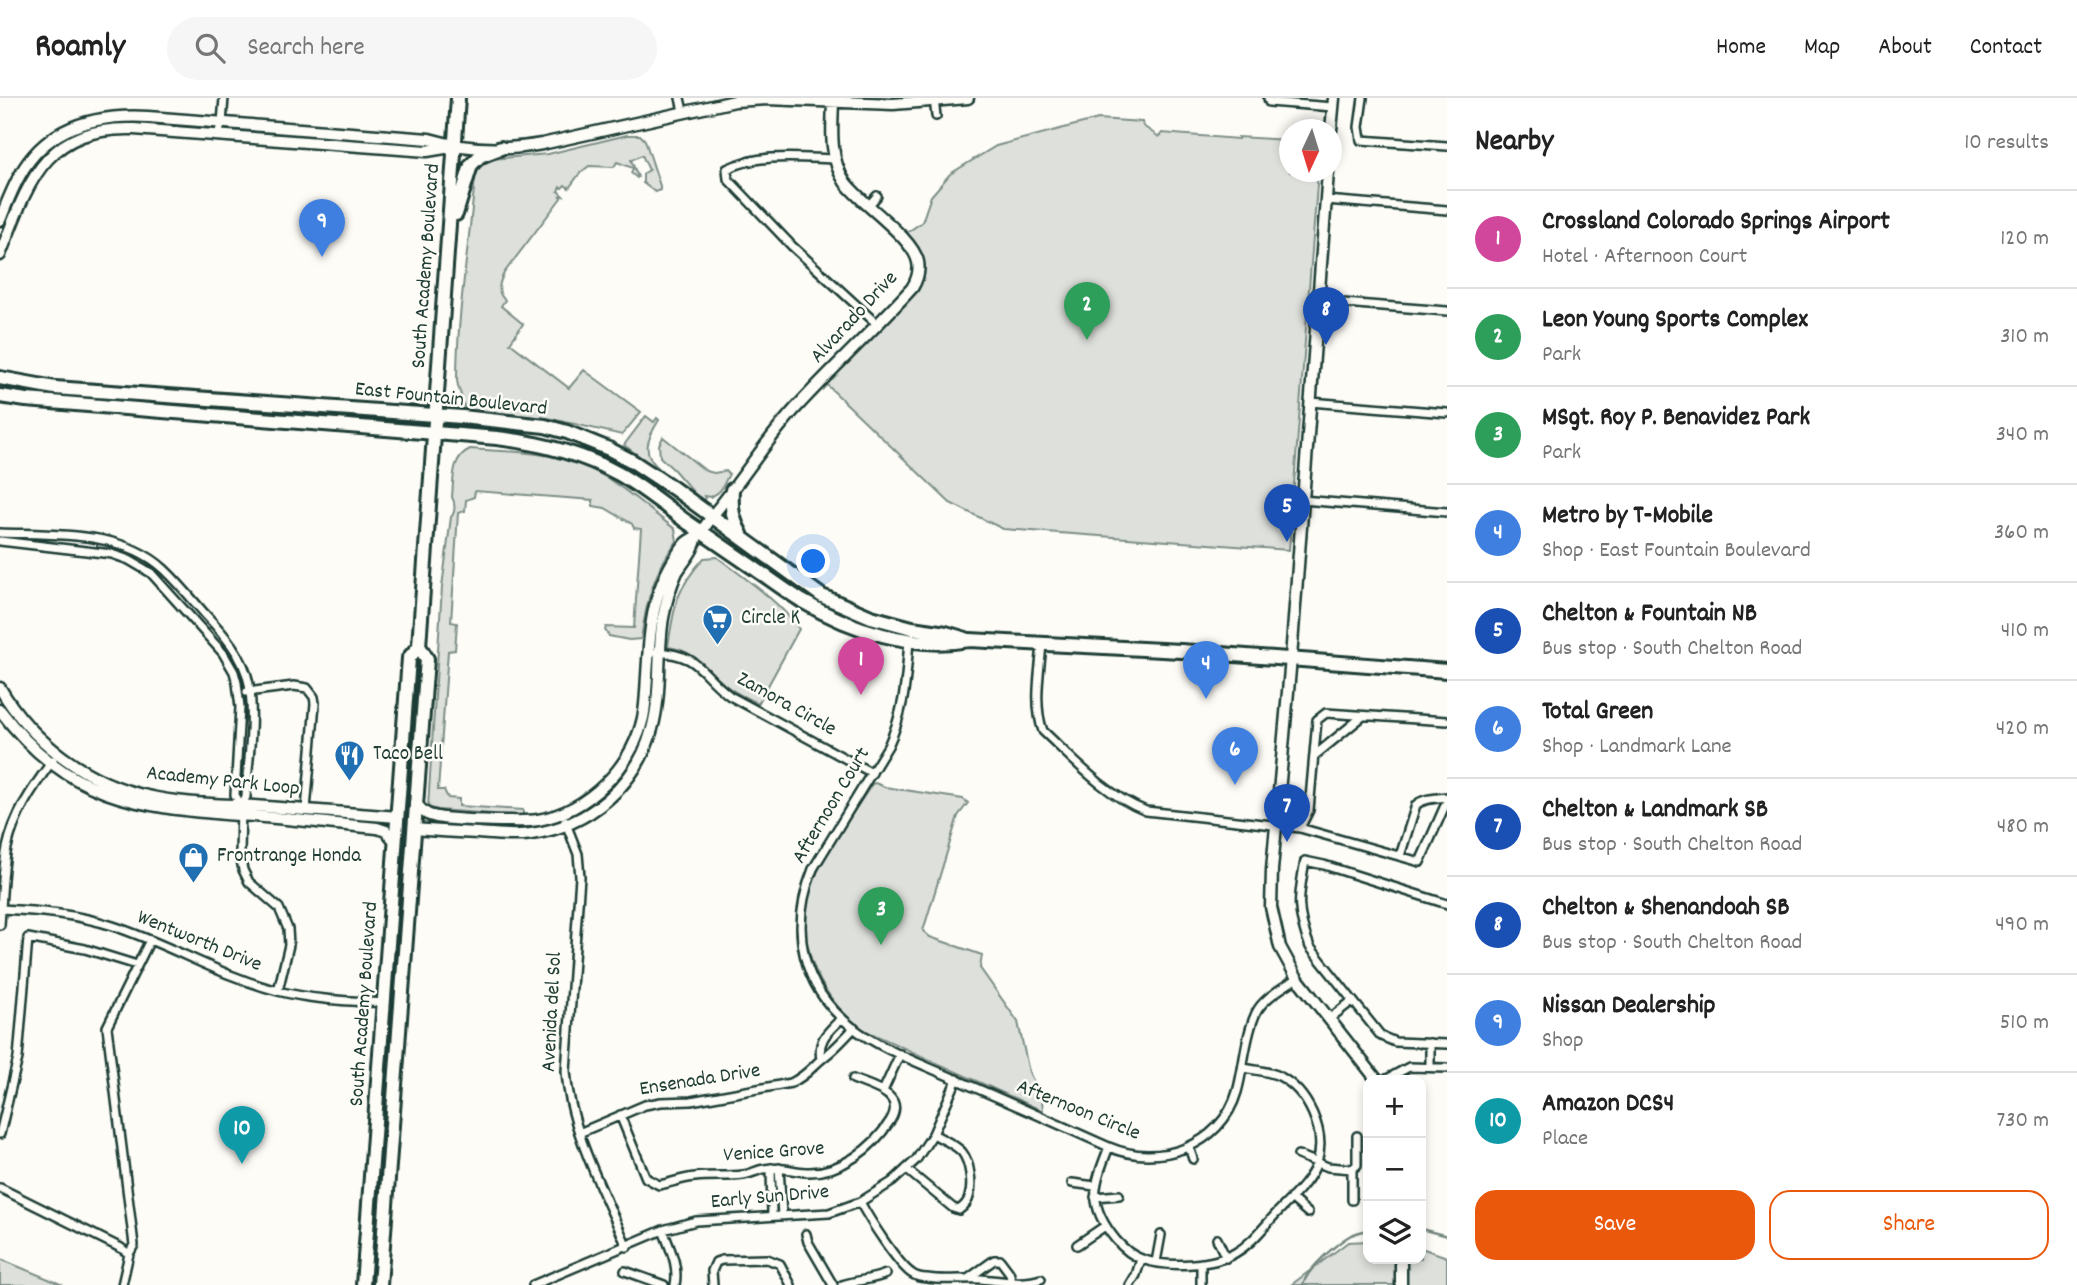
<!DOCTYPE html>
<html lang="en">
<head>
<meta charset="utf-8">
<style>
	:root { --surface:#fff; --page:#f6f6f6; --text:#222; --muted:#767676; --line:#e0e0e0; --accent:#ea580c }
	body { margin:0; font-family:Dekko,sans-serif; background:var(--page); color:var(--text) }
	.controls { position:absolute; right:21px; bottom:21px; display:grid; overflow:hidden; border-radius:14px; box-shadow:0 4px 10px #0003 }
	.controls button { width:63px; height:63px; display:grid; place-items:center; padding:0; border:0; border-bottom:2px solid var(--line); background:var(--surface); color:var(--text); font:35px sans-serif }
	.compass { position:absolute; left:1279px; top:21px; width:63px; height:63px; border-radius:50%; background:var(--surface); box-shadow:0 4px 10px #0003; rotate:184deg }
	.you { position:absolute; left:814px; top:464px; width:24px; height:24px; margin:-18px; border:5px solid #fff; border-radius:50%; background:#1a73e8; box-shadow:0 0 0 10px #1a73e833 }
	.badge { display:grid; place-items:center; width:46px; height:46px; border-radius:50%; background:var(--accent); color:#fff; font-size:23px; font-weight:700 }
	.pin { position:absolute; translate:-50% -58px; filter:drop-shadow(0 2px 4px #0008) }
	.pin::after { content:''; position:absolute; top:37px; width:24px; height:21px; background:inherit; clip-path:polygon(0 0,100% 0,50% 100%) }
	.list { margin:0; padding:0; list-style:none }
	h2 { display:flex; justify-content:space-between; align-items:center; height:91px; margin:0; padding:0 28px; font-size:30px }
	h2 small { font-size:23px; font-weight:400; color:var(--muted) }
	.list li { display:grid; grid-template-columns:46px 1fr auto; gap:21px; align-items:center; box-sizing:border-box; height:98px; padding:0 28px; border-top:2px solid var(--line) }
	.list b { display:block; font-size:26px; white-space:nowrap }
	.list p { margin:0; font-size:23px; white-space:nowrap; color:var(--muted) }
	.list em { font-size:23px; font-style:normal; color:var(--muted) }
	.actions { display:flex; gap:14px; padding:21px 28px }
	.actions a { flex:1; padding:16px 0; border:2px solid var(--accent); border-radius:21px; text-align:center; font-size:24px; color:var(--accent) }
	.actions .main { background:var(--accent); color:#fff }
	.icon { flex:none; width:38px; height:38px; fill:none; stroke:currentColor; stroke-width:2; stroke-linecap:round; stroke-linejoin:round }
	.map { position:relative; flex:none; width:1447px; height:1187px; overflow:hidden }
	header { display:flex; align-items:center; gap:42px; box-sizing:border-box; height:98px; padding:0 35px; background:var(--surface); border-bottom:2px solid var(--line) }
	header strong { font-size:33px }
	nav { display:flex; gap:38px; margin-inline-start:auto; font-size:24px }
	.search { width:490px; height:63px; background:var(--page); display:flex; align-items:center; gap:18px; box-sizing:border-box; padding:0 24px; border-radius:38px; color:var(--muted); font-size:26px }
	main { display:flex }
	aside { flex:1; background:var(--surface) }
	.map>svg:first-child { display:block }
</style>
</head>
<body>
<header>
<strong>Roamly</strong>
<div class="search"><svg class="icon" aria-label="search" viewBox="0 0 24 24"><circle cx="10" cy="10" r="6"/><path d="M15 15l6 6"/></svg>Search here</div>
<nav><a>Home</a><a>Map</a><a>About</a><a>Contact</a></nav>
</header>
<main>
<div class="map">
<svg width="1447" height="1187" viewBox="0 0 1447 1187">
	<rect width="100%" height="100%" fill="#fdfcf7"/>
	<filter id="ink" filterUnits="userSpaceOnUse"><feTurbulence type="fractalNoise" baseFrequency=".0143" numOctaves="2"/><feDisplacementMap in="SourceGraphic" scale="14" xChannelSelector="R" yChannelSelector="G"/><feConvolveMatrix kernelMatrix="1 2 1 2 8 2 1 2 1" color-interpolation-filters="sRGB"/></filter>
	<g filter="url(#ink)">
		<path fill="#dde0db" stroke="#7e8e88" stroke-width="2" d="M1098,21L1142,24L1143,28L1159,39L1162,35L1238,41V39L1289,42L1290,74H1318L1289,452L1003,431L950,405L826,286L918,193C929,170 922,152 905,136L922,124L931,98L950,76L996,48Z
			M627,37H640L645,42L660,88V92L655,94L643,85V76L649,72L642,57L631,62L638,79L637,80L631,75L633,70L617,64L614,69L589,68L580,75L569,90L565,87L562,90L560,89L558,93L563,98H560L561,100L504,175C499,185 496,194 505,202L501,208L523,226L510,245L569,290L584,272L641,314L622,337L553,321L464,311C464,300 457,291 457,281C457,212 470,145 475,78L480,69L492,61L548,56Z
			M646,318L654,324L657,320L659,322C647,341 640,356 661,372L660,374L624,347Z
			M663,339L706,373L714,375L726,373L729,376C722,388 724,393 710,399L704,398L705,401L701,403L674,372L660,359L659,347Z
			M470,351C509,354 550,353 587,369C619,384 647,410 675,431L677,443C654,472 646,505 641,541L629,542L609,538L605,532L606,529L634,530L641,431L634,430L632,426L605,410L593,408V402L475,393L474,399L466,402L465,413L458,415L451,524L457,525L455,552L448,553L438,692H444L448,700L459,701V708L523,712V718L438,712L428,709L442,489L451,419C456,414 455,404 452,399C454,380 451,360 470,351Z
			M717,459C746,481 778,502 799,531L758,606C748,600 737,596 728,589C705,573 699,553 668,549C674,508 676,491 704,460Z
			M875,685L885,689L963,701L968,705L958,718L923,833L930,839L982,857L980,870L1018,924L1029,974L1042,1002L1043,1013L864,932C816,898 789,834 816,777C829,748 854,714 872,686Z
			M1368,1143V1161H1421V1150L1447,1159V1187H1291L1348,1144Z
			M0,1161L63,1187H0Z"/>
		<g fill="none" stroke-linecap="round" stroke-linejoin="round">
			<path stroke="#75877f" stroke-width="2.5" d="M1421,1131L1447,1138
				M1303,1187C1306,1172 1337,1145 1351,1137C1356,1135 1363,1133 1368,1132"/>
			<defs>
				<path id="street" d="M680,0L683,13
					M1268,0L1269,4L1333,9
					M1363,0L1359,29L1361,42L1447,48
					M934,1L936,18
					M218,36L222,25L224,0
					M835,61C799,60 760,55 727,71L728,81L792,148L877,226
					M1326,102L1447,112
					M869,107L877,98
					M1317,203L1447,213
					M1310,304L1447,315
					M1302,402L1447,414
					M0,435C53,437 122,432 164,471C178,484 191,500 204,515C223,535 244,558 249,586C255,622 248,662 246,699L241,707L240,757L243,772L249,784L279,810L288,831L289,847L278,893
					M0,443L112,456L129,462L151,475L223,555L234,574L237,585L240,609L235,697L241,707
					M909,542C906,581 905,612 888,648L813,771C789,831 801,889 852,929C881,952 928,968 962,984C1011,1005 1060,1027 1109,1049C1158,1070 1221,1049 1237,994C1244,970 1245,938 1256,915C1263,900 1283,890 1297,880
					M1042,546C1040,574 1033,606 1043,633C1074,662 1105,697 1146,713L1300,730L1420,764L1447,703
					M656,554C702,557 698,574 730,598L872,675
					M247,594L294,588L307,590L314,599L315,605L306,712
					M1314,658L1363,618
					M565,723L578,756L580,779L566,973C570,1033 604,1094 627,1149
					M1300,730L1309,712L1317,622L1326,615L1447,623
					M1400,758L1416,707C1423,700 1437,700 1447,699
					M1447,806L1324,767L1305,763C1298,800 1296,813 1310,849L1381,938L1395,944L1447,946
					M1,811C39,813 76,816 113,828C169,846 220,878 278,893C313,902 349,903 385,905
					M0,827C2,802 2,775 7,750C14,717 33,689 53,662
					M1329,921L1352,903
					M821,961C817,941 829,933 842,920
					M1430,968V945
					M1385,982L1409,969L1447,970
					M883,993L900,956
					M620,1017L646,1080L659,1087C671,1085 683,1080 695,1079C711,1077 728,1079 743,1077C751,1076 757,1072 764,1071C778,1068 792,1073 806,1074C840,1076 873,1050 890,1023C907,996 872,989 853,981
					M579,1035L645,1007L661,1004L691,1003L791,985C809,976 810,970 824,959C835,951 844,941 854,930
					M0,1036L18,960L28,840L85,851L137,867
					M1109,1049C1093,1089 1087,1107 1116,1142C1123,1150 1132,1158 1142,1161C1166,1170 1213,1168 1235,1155C1251,1146 1262,1131 1274,1118C1288,1103 1310,1085 1317,1064C1327,1034 1308,993 1279,978C1268,973 1255,972 1243,970
					M1189,1049L1193,1061
					M1298,1057L1328,1069L1352,1071L1357,1067V1038
					M771,1070L772,1117
					M779,1070L782,1117
					M906,1071L953,1110L959,1112C963,1109 968,1105 969,1099C973,1087 970,1064 962,1054C955,1046 942,1041 933,1036
					M1352,1071V1102
					M1072,1085L1095,1088
					M0,1090L121,1150L129,1156
					M1095,1099L1119,1097
					M1291,1100L1308,1115
					M860,1104C869,1121 897,1165 911,1175C915,1178 921,1180 927,1180C944,1183 963,1180 981,1181C1001,1183 1023,1187 1041,1181
					M663,1132C670,1151 679,1167 675,1187
					M806,1136L808,1144L833,1187
					M1217,1141L1226,1160
					M1077,1147L1105,1128
					M1156,1164L1161,1137
					M625,1173L664,1187
					M969,1180L994,1162H1000L1009,1174L1012,1183
					M122,1187L129,1156L134,1147L107,929L150,842
					M533,1187L663,1132L696,1123L829,1115L860,1104L892,1084L916,1062L933,1036L957,981
					M713,1187L712,1173L716,1164L722,1162L767,1161L780,1166L791,1187
					M842,1187C857,1182 872,1182 886,1176
					M1130,1187L1136,1177L1141,1161
					M1201,1187V1165"/>
				<path id="secondary" d="M1331,32L1334,0
					M1328,74L1291,560L1272,772L1271,809L1280,849L1297,880L1377,982
					M0,122C6,107 12,91 20,77C47,28 96,16 148,19L429,41C466,52 504,53 542,46L735,3L767,1L893,6L968,0
					M0,157C28,86 43,28 134,31L427,53L451,49
					M0,590C31,643 87,685 147,698C182,706 218,706 254,708C302,712 350,715 398,719
					M0,612C67,701 136,709 239,717C285,720 331,726 377,730L386,733L396,744
					M415,705C419,709 422,713 427,716C441,723 484,722 501,723C513,723 526,724 538,722C588,713 632,669 643,620C646,606 646,591 647,578C650,527 652,489 684,447C687,442 692,442 696,438C704,432 710,421 716,413C743,380 765,344 794,312C832,270 874,232 912,190C917,182 920,174 918,164C913,139 861,106 845,84C829,60 832,31 833,4
					M415,731C436,733 457,734 478,735C496,736 514,739 531,736C589,728 637,687 652,631C662,595 657,556 663,520C666,504 670,489 677,474C685,461 694,453 697,438
					M1401,1187V1161"/>
				<path id="highway" d="M456,116L471,67L480,58L501,50
					M0,280L55,290L462,319L545,328L567,334L609,351L632,363L673,390L822,498L871,519L912,530L946,535L966,541
					M0,298L26,302L497,340C540,345 581,355 619,376C642,389 663,406 684,422C707,438 731,454 754,470C770,481 786,493 802,503C851,532 913,552 970,542L1181,553L1447,573
					M732,392C731,410 732,420 741,436
					M363,1187L409,560L419,548
					M380,1187L427,561L419,548L458,0"/>
			</defs>
			<use href="#street" stroke="#1f3d34" stroke-width="12"/>
			<use href="#secondary" stroke="#1f3d34" stroke-width="15"/>
			<use href="#highway" stroke="#1f3d34" stroke-width="18"/>
			<use href="#street" stroke="#fdfcf7" stroke-width="7"/>
			<use href="#secondary" stroke="#fdfcf7" stroke-width="10"/>
			<use href="#highway" stroke="#fdfcf7" stroke-width="12"/>
		</g>
	</g>
	<defs>
		<symbol id="supermarket-pin" viewBox="-11 -11 22 30"><path d="M0 17L-7.5 6A9.5 9.5 0 1 1 7.5 6Z" fill="#1f6fb2" stroke="#fdfcf7"/><path d="M-6-5.5h2.5l.6 2H6L4.5 2H-2.5L-4.4-4H-6ZM-1.5 3.2a1.3 1.3 0 1 0 .1 0ZM3 3.2a1.3 1.3 0 1 0 .1 0Z" fill="#fff"/></symbol>
		<symbol id="restaurant-pin" viewBox="-11 -11 22 30"><path d="M0 17L-7.5 6A9.5 9.5 0 1 1 7.5 6Z" fill="#1f6fb2" stroke="#fdfcf7"/><path d="M-5-6h1v4h1v-4h1v4h1v-4h1v5L-1.5 .5V6h-2V.5L-5-1ZM5-6V6H3V1.5H1.5Q1.5-4 5-6Z" fill="#fff"/></symbol>
		<symbol id="shop-pin" viewBox="-11 -11 22 30"><path d="M0 17L-7.5 6A9.5 9.5 0 1 1 7.5 6Z" fill="#1f6fb2" stroke="#fdfcf7"/><path d="M-5-2.5h2.3a2.7 3.5 0 0 1 5.4 0H5L5.5 6h-11ZM-1.5-2.5h3a1.5 2.3 0 0 0-3 0Z" fill="#fff"/></symbol>
	</defs>
	<g fill-rule="evenodd">
		<use href="#supermarket-pin" x="700" y="504" width="35" height="47"/>
		<use href="#restaurant-pin" x="332" y="640" width="35" height="47"/>
		<use href="#shop-pin" x="176" y="742" width="35" height="47"/>
	</g>
	<g text-anchor="middle" dominant-baseline="central" stroke-width="5" stroke-linejoin="round" paint-order="stroke">
		<g font-size="21" fill="#1f3d34" stroke="#fdfcf7">
			<text transform="translate(427 168) rotate(-86)">South Academy Boulevard</text>
			<text transform="translate(855 220) rotate(-47)">Alvarado Drive</text>
			<text transform="translate(451 302) rotate(6)">East Fountain Boulevard</text>
			<text transform="translate(786 607) rotate(29)">Zamora Circle</text>
			<text transform="translate(223 684) rotate(6)">Academy Park Loop</text>
			<text transform="translate(832 708) rotate(-59)">Afternoon Court</text>
			<text transform="translate(199 844) rotate(22)">Wentworth Drive</text>
			<text transform="translate(365 906) rotate(-86)">South Academy Boulevard</text>
			<text transform="translate(553 914) rotate(-87)">Avenida del Sol</text>
			<text transform="translate(700 983) rotate(-9)">Ensenada Drive</text>
			<text transform="translate(1078 1013) rotate(22)">Afternoon Circle</text>
			<text transform="translate(774 1055) rotate(-4)">Venice Grove</text>
			<text transform="translate(770 1100) rotate(-5)">Early Sun Drive</text>
		</g>
		<g font-size="21" fill="#1f3d34" stroke="#fdfcf7" text-anchor="start">
			<text x="741" y="521">Circle K</text>
			<text x="373" y="657">Taco Bell</text>
			<text x="217" y="759">Frontrange Honda</text>
		</g>
	</g>
</svg>
<div class="controls">
<button>+</button>
<button>−</button>
<button><svg class="icon" aria-label="layers" viewBox="0 0 24 24"><path d="M12 4l9 5-9 5-9-5zM3 14l9 5 9-5"/></svg></button>
</div>
<svg class="compass" viewBox="-18 -18 36 36"><path d="M0-13l5 13h-10z" fill="#e53935"/><path d="M0 13l5-13h-10z" fill="#767676"/></svg>
<div class="you"></div>
<div class="pin badge" style="left:861px;top:597px;background:#d1479c">1</div>
<div class="pin badge" style="left:1087px;top:242px;background:#2e9e5b">2</div>
<div class="pin badge" style="left:881px;top:847px;background:#2e9e5b">3</div>
<div class="pin badge" style="left:1206px;top:601px;background:#3f7fe0">4</div>
<div class="pin badge" style="left:1287px;top:444px;background:#1a4fb4">5</div>
<div class="pin badge" style="left:1235px;top:687px;background:#3f7fe0">6</div>
<div class="pin badge" style="left:1287px;top:744px;background:#1a4fb4">7</div>
<div class="pin badge" style="left:1326px;top:247px;background:#1a4fb4">8</div>
<div class="pin badge" style="left:322px;top:159px;background:#3f7fe0">9</div>
<div class="pin badge" style="left:242px;top:1066px;background:#0f9aa8">10</div>
</div>
<aside>
<h2>Nearby<small>10 results</small></h2>
<ul class="list">
<li><span class="badge" style="background:#d1479c">1</span><div><b>Crossland Colorado Springs Airport</b><p>Hotel · Afternoon Court</p></div><em>120 m</em></li>
<li><span class="badge" style="background:#2e9e5b">2</span><div><b>Leon Young Sports Complex</b><p>Park</p></div><em>310 m</em></li>
<li><span class="badge" style="background:#2e9e5b">3</span><div><b>MSgt. Roy P. Benavidez Park</b><p>Park</p></div><em>340 m</em></li>
<li><span class="badge" style="background:#3f7fe0">4</span><div><b>Metro by T-Mobile</b><p>Shop · East Fountain Boulevard</p></div><em>360 m</em></li>
<li><span class="badge" style="background:#1a4fb4">5</span><div><b>Chelton &amp; Fountain NB</b><p>Bus stop · South Chelton Road</p></div><em>410 m</em></li>
<li><span class="badge" style="background:#3f7fe0">6</span><div><b>Total Green</b><p>Shop · Landmark Lane</p></div><em>420 m</em></li>
<li><span class="badge" style="background:#1a4fb4">7</span><div><b>Chelton &amp; Landmark SB</b><p>Bus stop · South Chelton Road</p></div><em>480 m</em></li>
<li><span class="badge" style="background:#1a4fb4">8</span><div><b>Chelton &amp; Shenandoah SB</b><p>Bus stop · South Chelton Road</p></div><em>490 m</em></li>
<li><span class="badge" style="background:#3f7fe0">9</span><div><b>Nissan Dealership</b><p>Shop</p></div><em>510 m</em></li>
<li><span class="badge" style="background:#0f9aa8">10</span><div><b>Amazon DCS4</b><p>Place</p></div><em>730 m</em></li>
</ul>
<div class="actions"><a class="main">Save</a><a>Share</a></div>
</aside>
</main>
</body>
</html>
